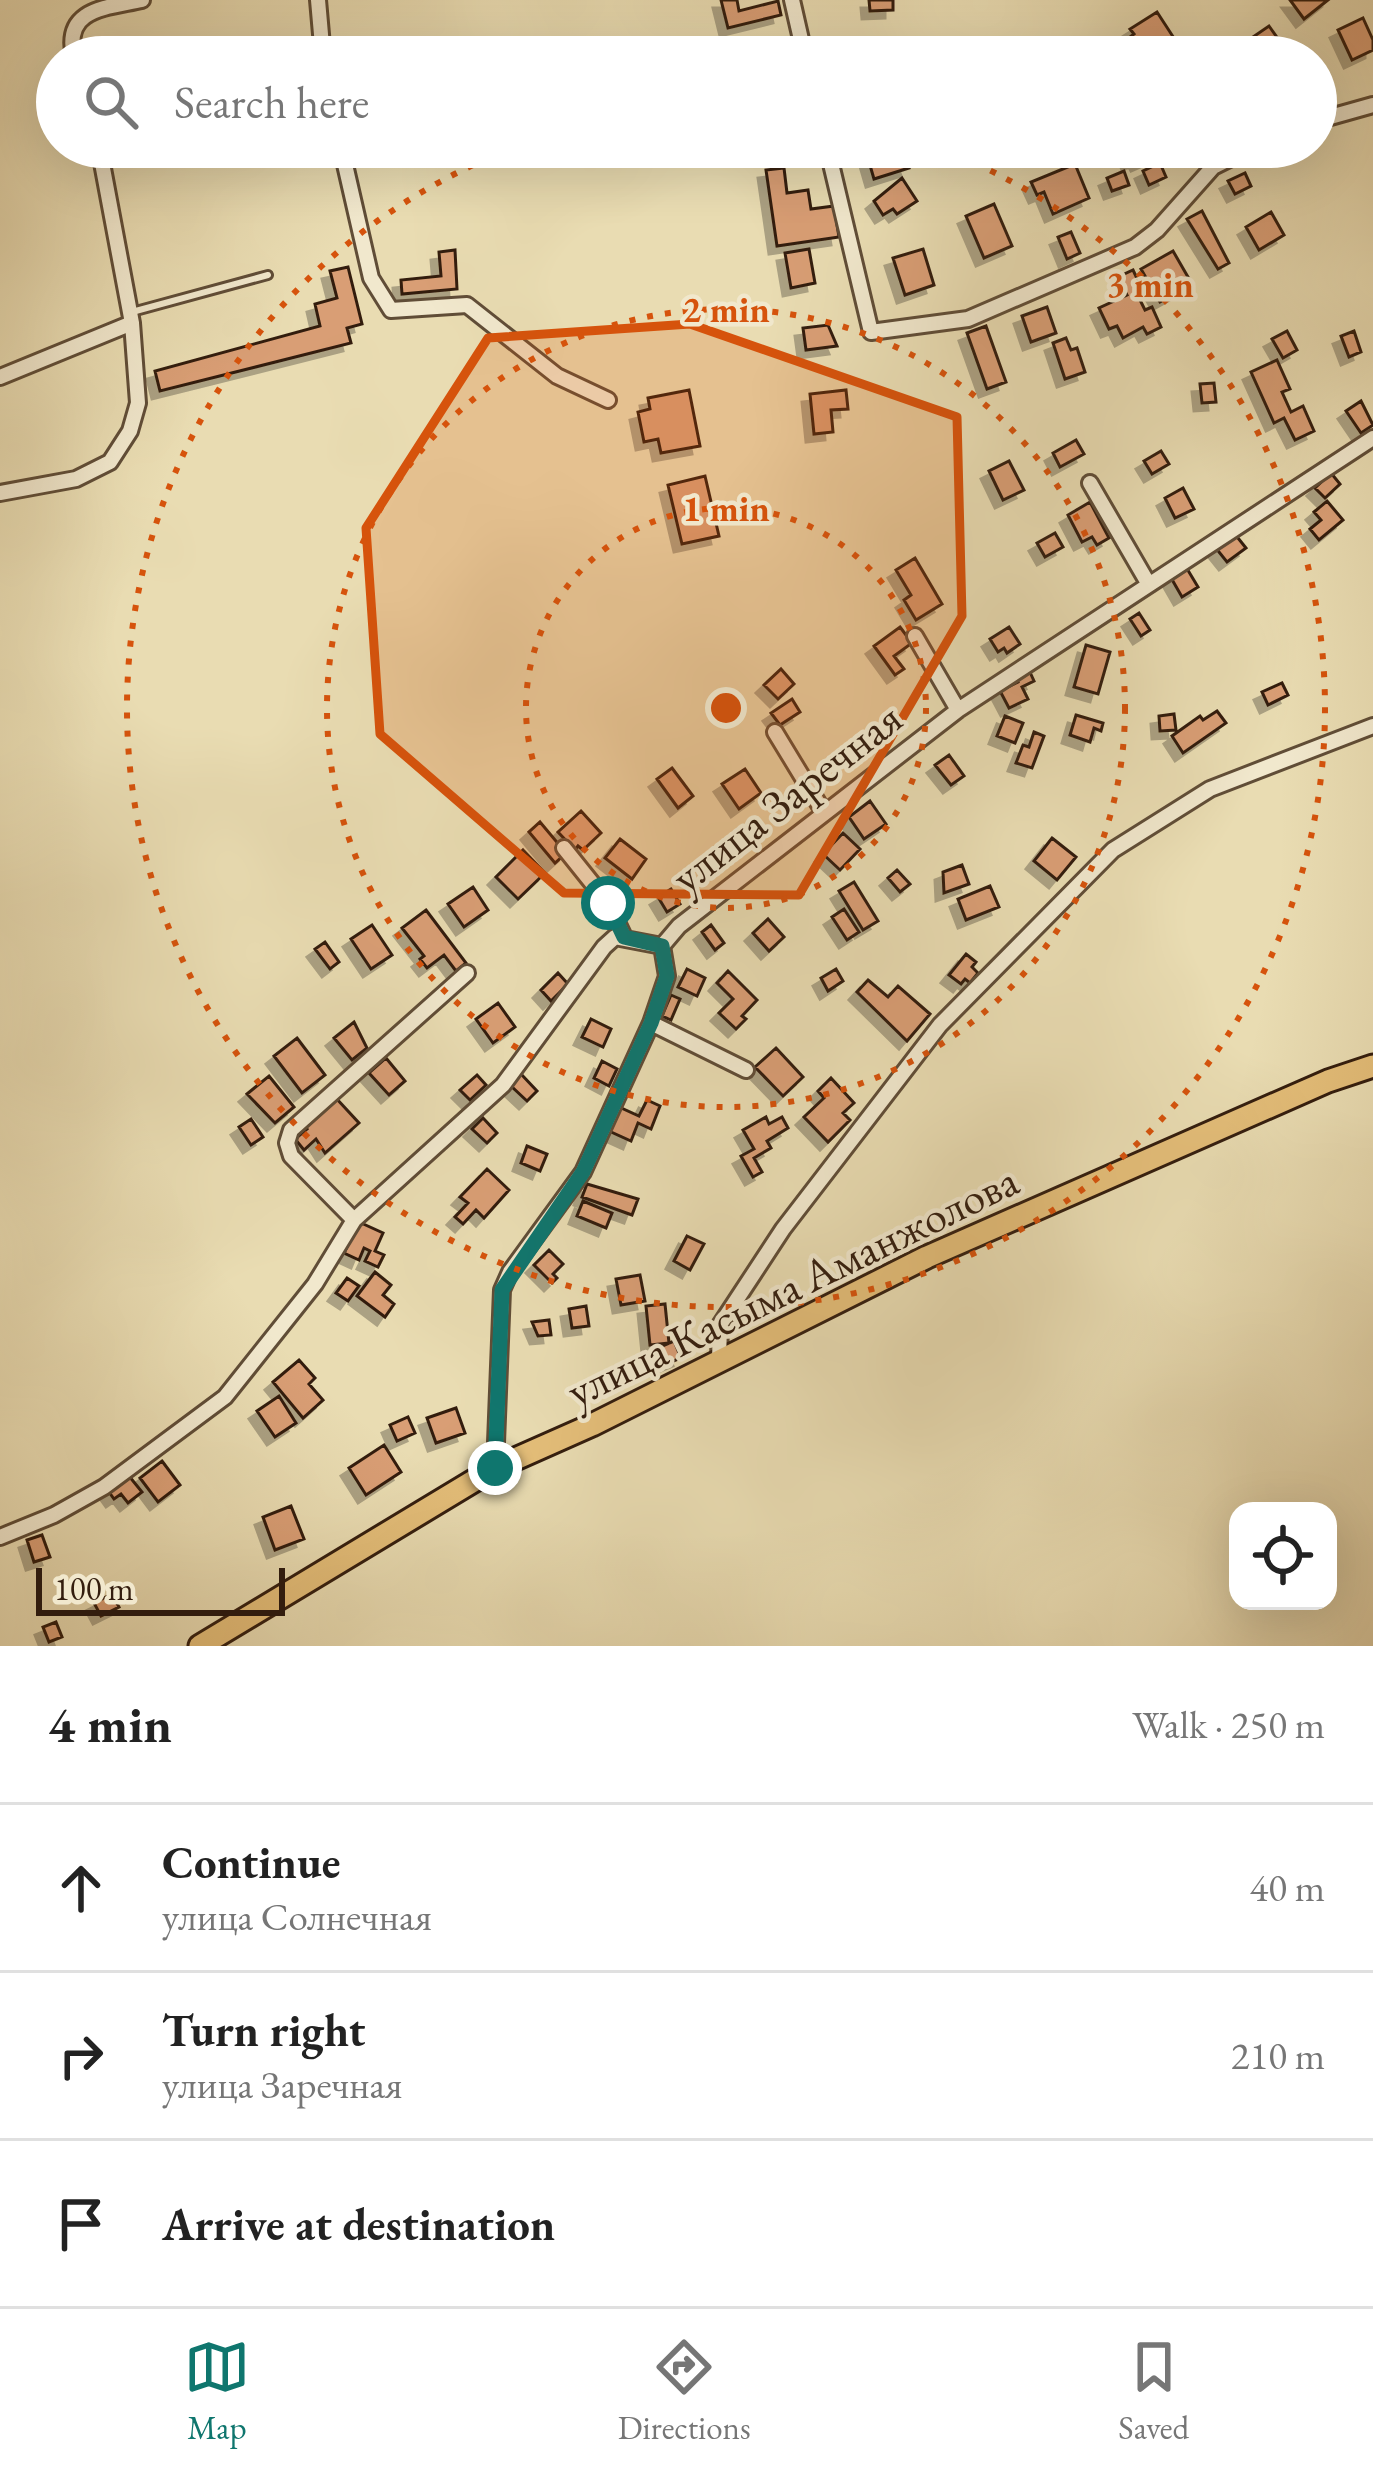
<!DOCTYPE html>
<html lang="en">
<head>
<meta charset="utf-8">
<style>
	:root { --surface:#fff; --page:#f6f6f6; --text:#222; --muted:#767676; --line:#e0e0e0; --accent:#0f766e }
	body { margin:0; font-family:"EB Garamond",serif; background:var(--page); color:var(--text) }
	.controls { position:absolute; right:36px; bottom:36px; display:grid; overflow:hidden; border-radius:24px; box-shadow:0 12px 48px #0002 }
	.controls button { width:108px; height:108px; display:grid; place-items:center; padding:0; border:0; border-bottom:3px solid var(--line); background:var(--surface); color:var(--text); font:60px sans-serif }
	.scale { position:absolute; left:36px; bottom:30px; width:249px; box-sizing:border-box; padding-left:12px; border:6px solid #331d0e; border-top:0; font-size:33px; line-height:42px; white-space:nowrap; color:#331d0e; -webkit-text-stroke:9px #f1e8cd; paint-order:stroke }
	.stop { position:absolute; width:36px; height:36px; margin:-27px; border:9px solid #0f766e; border-radius:50%; background:#fff }
	.stop.end { background:#0f766e; border-color:#fff; box-shadow:0 3px 12px #0008 }
	.list { margin:0; padding:0; list-style:none }
	h2 { display:flex; justify-content:space-between; align-items:center; height:156px; margin:0; padding:0 48px; font-size:51px }
	h2 small { font-size:39px; font-weight:400; color:var(--muted) }
	.list li { display:grid; grid-template-columns:78px 1fr auto; gap:36px; align-items:center; box-sizing:border-box; height:168px; padding:0 48px; border-top:3px solid var(--line) }
	.list b { display:block; font-size:45px; white-space:nowrap }
	.list p { margin:0; font-size:39px; white-space:nowrap; color:var(--muted) }
	.list em { font-size:39px; font-style:normal; color:var(--muted) }
	.icon { flex:none; width:66px; height:66px; fill:none; stroke:currentColor; stroke-width:2; stroke-linecap:round; stroke-linejoin:round }
	.map { position:relative; flex:none; width:1373px; height:1646px; overflow:hidden }
	.search { position:absolute; background:var(--surface); box-shadow:0 12px 48px #0002; left:36px; right:36px; top:36px; height:132px; display:flex; align-items:center; gap:30px; box-sizing:border-box; padding:0 42px; border-radius:66px; color:var(--muted); font-size:45px }
	.sheet { height:660px; background:var(--surface) }
	nav { display:flex; justify-content:space-around; align-items:center; box-sizing:border-box; height:168px; border-top:3px solid var(--line); background:var(--surface); font-size:33px; color:var(--muted) }
	nav a { display:grid; justify-items:center; gap:6px }
	nav .on { color:var(--accent) }
	.map>svg:first-child { display:block }
</style>
</head>
<body>
<div class="map">
<svg width="1373" height="1646" viewBox="0 0 1373 1646">
	<defs>
		<filter id="shadow"><feDropShadow dx="-8" dy="8" stdDeviation="0" flood-color="#0004"/></filter>
	</defs>
	<rect width="100%" height="100%" fill="#e9dcb2"/>
	<filter id="stains"><feTurbulence type="fractalNoise" baseFrequency=".00167" numOctaves="4"/><feColorMatrix values="0 0 0 0 .2 0 0 0 0 .09 0 0 0 0 .02 0 0 0 .5 -.17"/></filter>
	<radialGradient id="worn" r=".72"><stop offset=".6" stop-color="#630" stop-opacity="0"/><stop offset="1" stop-color="#630" stop-opacity=".3"/></radialGradient>
	<path fill="#d99e75" stroke="#331d0e" stroke-width="3" filter="url(#shadow)" d="M721,0H737L739,11L778,1L781,15L728,28Z
		M869,0H893V10L870,11Z
		M1290,0H1328L1304,19Z
		M1157,12L1183,52L1176,57H1169L1163,49L1151,57L1144,50L1136,55L1126,40L1134,34L1130,29Z
		M1363,18L1373,40V50L1352,60L1338,30Z
		M1269,26L1281,43L1261,57H1233L1231,52Z
		M890,147H902L909,168L874,179L867,155Z
		M1124,147H1151L1155,156L1139,163L1137,159L1130,162Z
		M1160,163L1166,177L1149,185L1143,171Z
		M1075,164L1089,198L1053,214L1044,192L1037,195L1031,182Z
		M784,168L787,193L808,190L811,209L834,206L839,237L777,246L766,170Z
		M1124,171L1129,185L1112,191L1107,178Z
		M1245,173L1251,186L1235,194L1228,181Z
		M902,178L917,201L897,214L893,209L883,215L874,201Z
		M994,204L1012,246L984,258L966,216Z
		M1202,211L1229,263L1218,269L1187,219Z
		M1271,212L1284,235L1259,250L1246,227Z
		M1071,232L1080,253L1067,259L1058,237Z
		M809,249L815,283L791,288L785,253Z
		M923,249L934,285L905,295L893,258Z
		M455,250L457,289L402,294L401,280L441,276L439,252Z
		M1173,251L1192,284L1160,302L1141,269Z
		M348,267L362,324L347,328L351,343L160,391L155,371L320,326L315,304L337,298L330,271Z
		M1133,270L1142,289L1136,292L1145,310L1152,307L1161,327L1147,334L1143,327L1123,338L1117,326L1109,329L1099,308L1127,295L1118,277Z
		M1047,307L1056,333L1031,342L1022,316Z
		M828,325L837,346L806,350L803,328Z
		M986,326L1006,382L987,389L967,333Z
		M1287,331L1297,350L1283,358L1272,339Z
		M1354,331L1361,352L1349,357L1341,336Z
		M1066,338L1071,350L1077,348L1085,372L1065,379L1053,343Z
		M1277,360L1290,389L1282,392L1291,412L1303,406L1314,431L1295,440L1284,418L1274,423L1251,372Z
		M1214,383L1216,402L1202,403L1200,384Z
		M689,390L700,446L661,453L658,439L644,442L638,412L650,409L648,398Z
		M846,390L848,409L831,410L833,432L814,434L810,394Z
		M1361,401L1373,425L1361,433L1346,411Z
		M1076,440L1084,454L1060,467L1053,453Z
		M1161,451L1169,464L1152,474L1144,461Z
		M1009,461L1024,490L1003,500L989,471Z
		M1331,473L1340,484L1325,498L1315,488Z
		M705,476L719,536L682,544L668,485Z
		M1183,488L1194,509L1175,518L1165,498Z
		M1327,501L1343,520L1319,540L1310,529L1321,520L1314,512Z
		M1090,502L1109,538L1097,545L1092,537L1082,542L1068,515Z
		M1055,533L1063,547L1045,557L1037,543Z
		M1234,533L1246,548L1227,562L1215,547Z
		M915,558L942,604L916,620L904,600L911,595L896,570Z
		M1186,567L1198,587L1182,597L1170,576Z
		M1139,613L1150,630L1141,636L1130,619Z
		M900,627L912,643L894,656L904,669L895,675L874,646Z
		M1009,627L1020,644L1007,653L1004,648L998,652L990,639Z
		M1086,645L1110,652L1098,694L1074,687Z
		M781,669L794,684L778,699L764,685Z
		M1029,670L1034,681L1022,687L1028,699L1009,708L1000,691L1018,682L1016,677Z
		M1282,683L1288,695L1268,705L1262,692Z
		M792,699L800,712L780,725L771,713Z
		M1217,711L1226,723L1183,753L1172,736L1200,716L1203,720Z
		M1174,714L1176,730L1160,731L1159,716Z
		M1076,715L1103,723L1101,731L1094,728L1090,742L1070,735Z
		M1005,716L1023,723L1015,743L997,736Z
		M1034,732L1044,736L1032,768L1016,763L1023,745L1029,747Z
		M949,755L964,776L951,785L935,765Z
		M672,768L693,796L678,808L657,779Z
		M745,769L761,793L739,809L722,784Z
		M870,801L886,824L864,839L849,817Z
		M581,811L601,833L583,850L578,846L575,850L558,832Z
		M540,822L566,853L555,863L529,832Z
		M843,833L860,849L840,870L823,854Z
		M1052,838L1076,857L1057,880L1034,861Z
		M620,839L646,859L632,879L605,858Z
		M523,850L545,873L518,899L496,877Z
		M962,865L969,884L944,893L943,872Z
		M897,870L910,884L900,892L888,878Z
		M854,882L878,921L863,930L839,891Z
		M990,886L999,907L966,920L958,899Z
		M473,887L488,910L464,927L448,904Z
		M671,889L680,904L667,912L658,897Z
		M844,909L859,932L847,940L832,917Z
		M426,910L466,963L456,971L444,955L427,968L420,959L424,956L402,928Z
		M768,919L784,937L769,951L753,933Z
		M372,925L392,955L371,969L351,939Z
		M711,925L724,943L715,950L702,932Z
		M325,942L339,962L330,969L315,949Z
		M966,954L976,962L972,967L978,973L970,983L965,979L961,984L949,975Z
		M687,969L705,978L697,996L678,987Z
		M836,969L843,981L828,991L821,978Z
		M728,971L757,1000L742,1016L746,1019L736,1029L719,1013L733,999L717,983Z
		M558,973L568,984L551,1001L541,990Z
		M868,980L888,997L898,986L930,1014L907,1041L857,992Z
		M671,995L680,999L671,1020L662,1016Z
		M498,1003L515,1027L493,1043L476,1019Z
		M591,1019L611,1029L603,1047L582,1037Z
		M354,1022L367,1048L352,1060L334,1038Z
		M297,1038L325,1075L302,1093L274,1056Z
		M776,1048L803,1077L783,1096L755,1067Z
		M386,1058L405,1081L389,1095L369,1073Z
		M602,1061L617,1069L609,1086L594,1078Z
		M521,1074L537,1091L527,1101L510,1085Z
		M477,1075L486,1085L470,1100L460,1090Z
		M269,1076L294,1107L275,1123L247,1094Z
		M831,1078L854,1103L843,1113L850,1120L828,1142L804,1117L824,1098L818,1091Z
		M335,1097L359,1123L325,1153L316,1139L304,1150L295,1139L307,1129L304,1125Z
		M647,1100L660,1106L651,1129L638,1123L631,1141L609,1131L619,1107L639,1116Z
		M766,1117L769,1124L782,1117L788,1128L767,1141L771,1148L754,1158L762,1172L753,1177L741,1156L754,1149L743,1130Z
		M483,1118L497,1133L487,1143L472,1129Z
		M251,1119L263,1137L251,1145L239,1127Z
		M527,1146L547,1154L540,1171L521,1163Z
		M487,1169L509,1190L484,1218L476,1210L463,1224L455,1217L468,1203L460,1197Z
		M587,1184L638,1199L632,1215L582,1197Z
		M583,1201L612,1213L606,1228L577,1216Z
		M359,1222L383,1233L375,1251L384,1255L378,1267L365,1261L370,1251L364,1248L359,1260L344,1253Z
		M687,1236L704,1244L690,1270L674,1261Z
		M549,1250L563,1264L553,1274L557,1278L552,1283L534,1265Z
		M375,1272L391,1285L383,1295L394,1304L385,1317L357,1296Z
		M640,1275L645,1301L621,1305L616,1279Z
		M347,1278L359,1286L348,1301L336,1293Z
		M665,1304L669,1343L650,1345L646,1306Z
		M586,1306L589,1326L572,1328L569,1309Z
		M549,1320L551,1335L538,1336L532,1322Z
		M674,1341L681,1358L622,1382L617,1371L629,1366L627,1361Z
		M299,1360L315,1378L309,1384L323,1400L303,1418L273,1382Z
		M279,1396L296,1423L275,1437L257,1411Z
		M456,1408L465,1433L436,1443L427,1418Z
		M408,1417L415,1433L397,1441L390,1425Z
		M384,1445L401,1472L366,1495L349,1468Z
		M162,1461L180,1485L158,1502L140,1478Z
		M129,1476L142,1492L128,1503L121,1494L114,1499L109,1492Z
		M291,1506L304,1539L275,1550L263,1517Z
		M42,1535L50,1557L34,1562L27,1540Z
		M112,1594L119,1607L101,1616L94,1603Z
		M56,1622L62,1637L49,1642L43,1627Z"/>
	<g fill="none" stroke-linecap="round" stroke-linejoin="round">
		<defs>
			<path id="lane" d="M132,312L268,275"/>
			<path id="street" d="M318,0L323,57
				M792,0L805,57
				M74,57C63,8 106,8 142,0
				M1316,121L1373,105
				M341,147L371,278L391,310L467,305L557,376L608,400
				M827,147L871,332L968,319L1135,247L1157,230L1213,167L1253,147
				M0,377L132,323
				M1090,483L1148,583
				M0,493L76,479L110,462L130,431L138,403L132,323L99,147
				M915,636L958,710
				M775,732L823,811
				M564,848L608,903L624,937
				M651,1023L746,1070
				M354,1220L291,1156L287,1143L291,1130L467,973
				M719,1360L720,1325L783,1229L940,1025L1113,850L1210,789L1373,726
				M495,1468L502,1290L510,1272L583,1172L651,1023L667,976L662,946L679,926L958,710L1373,438
				M0,1537L54,1515L104,1487L225,1397L315,1284L354,1220L503,1085L604,947L615,937L662,946"/>
			<path id="primary" d="M200,1646L495,1468L592,1425L927,1257L1328,1081L1373,1066"/>
		</defs>
		<use href="#lane" stroke="#604d37" stroke-width="12"/>
		<use href="#street" stroke="#604d37" stroke-width="20"/>
		<use href="#primary" stroke="#331d0e" stroke-width="27"/>
		<use href="#lane" stroke="#f1e8cd" stroke-width="6"/>
		<use href="#street" stroke="#f1e8cd" stroke-width="14"/>
		<use href="#primary" stroke="#e4be79" stroke-width="21"/>
	</g>
	<g fill="none" stroke-linecap="round" stroke-linejoin="round">
		<path stroke="#0f766e" stroke-width="15" d="M495,1468L502,1290L583,1172L651,1023L667,976L662,946L624,937L608,903"/>
	</g>
	<path fill="#d6530c" fill-opacity="0.2" stroke="#d6530c" stroke-width="9" stroke-linejoin="round" d="M690,324L957,417L962,616L799,895L564,893L380,734L366,528L488,338Z"/>
	<g fill="none" stroke="#d6530c" stroke-width="6" stroke-dasharray="6 12">
		<circle cx="726" cy="708" r="200"/>
		<circle cx="726" cy="708" r="399"/>
		<path d="M941 149A599 599 0 1 1 511 149"/>
	</g>
	<g text-anchor="middle" dominant-baseline="central" stroke-width="9" stroke-linejoin="round" paint-order="stroke">
		<g font-size="45" fill="#331d0e" stroke="#f1e8cd">
			<text transform="translate(786 797) rotate(-38)">улица Заречная</text>
			<text transform="translate(792 1285) rotate(-26)">улица Касыма Аманжолова</text>
		</g>
	</g>
	<circle cx="726" cy="708" r="18" fill="#d6530c" stroke="#f1e8cd" stroke-width="6"/>
	<g font-size="36" text-anchor="middle" font-weight="bold" fill="#d6530c" stroke="#f1e8cd" stroke-width="9" stroke-linejoin="round" paint-order="stroke">
		<text x="1150" y="297">3 min</text>
		<text x="726" y="322">2 min</text>
		<text x="726" y="521">1 min</text>
	</g>
	<rect width="100%" height="100%" filter="url(#stains)"/>
	<rect width="100%" height="100%" fill="url(#worn)"/>
</svg>
<div class="controls">
<button><svg class="icon" aria-label="locate" viewBox="0 0 24 24"><circle cx="12" cy="12" r="6"/><path d="M12 2v4M12 18v4M2 12h4M18 12h4"/></svg></button>
</div>
<div class="scale">100 m</div>
<div class="stop" style="left:608px;top:903px"></div>
<div class="stop end" style="left:495px;top:1468px"></div>
<div class="search"><svg class="icon" aria-label="search" viewBox="0 0 24 24"><circle cx="10" cy="10" r="6"/><path d="M15 15l6 6"/></svg>Search here</div>
</div>
<section class="sheet">
<h2>4 min<small>Walk · 250 m</small></h2>
<ul class="list">
<li><svg class="icon" aria-label="ahead" viewBox="0 0 24 24"><path d="M12 20V5M6 11l6-6 6 6"/></svg><div><b>Continue</b><p>улица Солнечная</p></div><em>40 m</em></li>
<li><svg class="icon" aria-label="right" viewBox="0 0 24 24"><path d="M7 20v-9h11M14 6l5 5-5 5"/></svg><div><b>Turn right</b><p>улица Заречная</p></div><em>210 m</em></li>
<li><svg class="icon" aria-label="arrive" viewBox="0 0 24 24"><path d="M6 21V4h12l-3 4 3 4H6"/></svg><div><b>Arrive at destination</b></div></li>
</ul>
</section>
<nav>
<a class="on"><svg class="icon" aria-label="map" viewBox="0 0 24 24"><path d="M3 6l6-2 6 2 6-2v14l-6 2-6-2-6 2zM9 4v14M15 6v14"/></svg>Map</a>
<a><svg class="icon" aria-label="directions" viewBox="0 0 24 24"><path d="M12 3l9 9-9 9-9-9zM9 14v-3h6M13 9l2 2-2 2"/></svg>Directions</a>
<a><svg class="icon" aria-label="saved" viewBox="0 0 24 24"><path d="M7 4h10v16l-5-4-5 4z"/></svg>Saved</a>
</nav>
</body>
</html>
